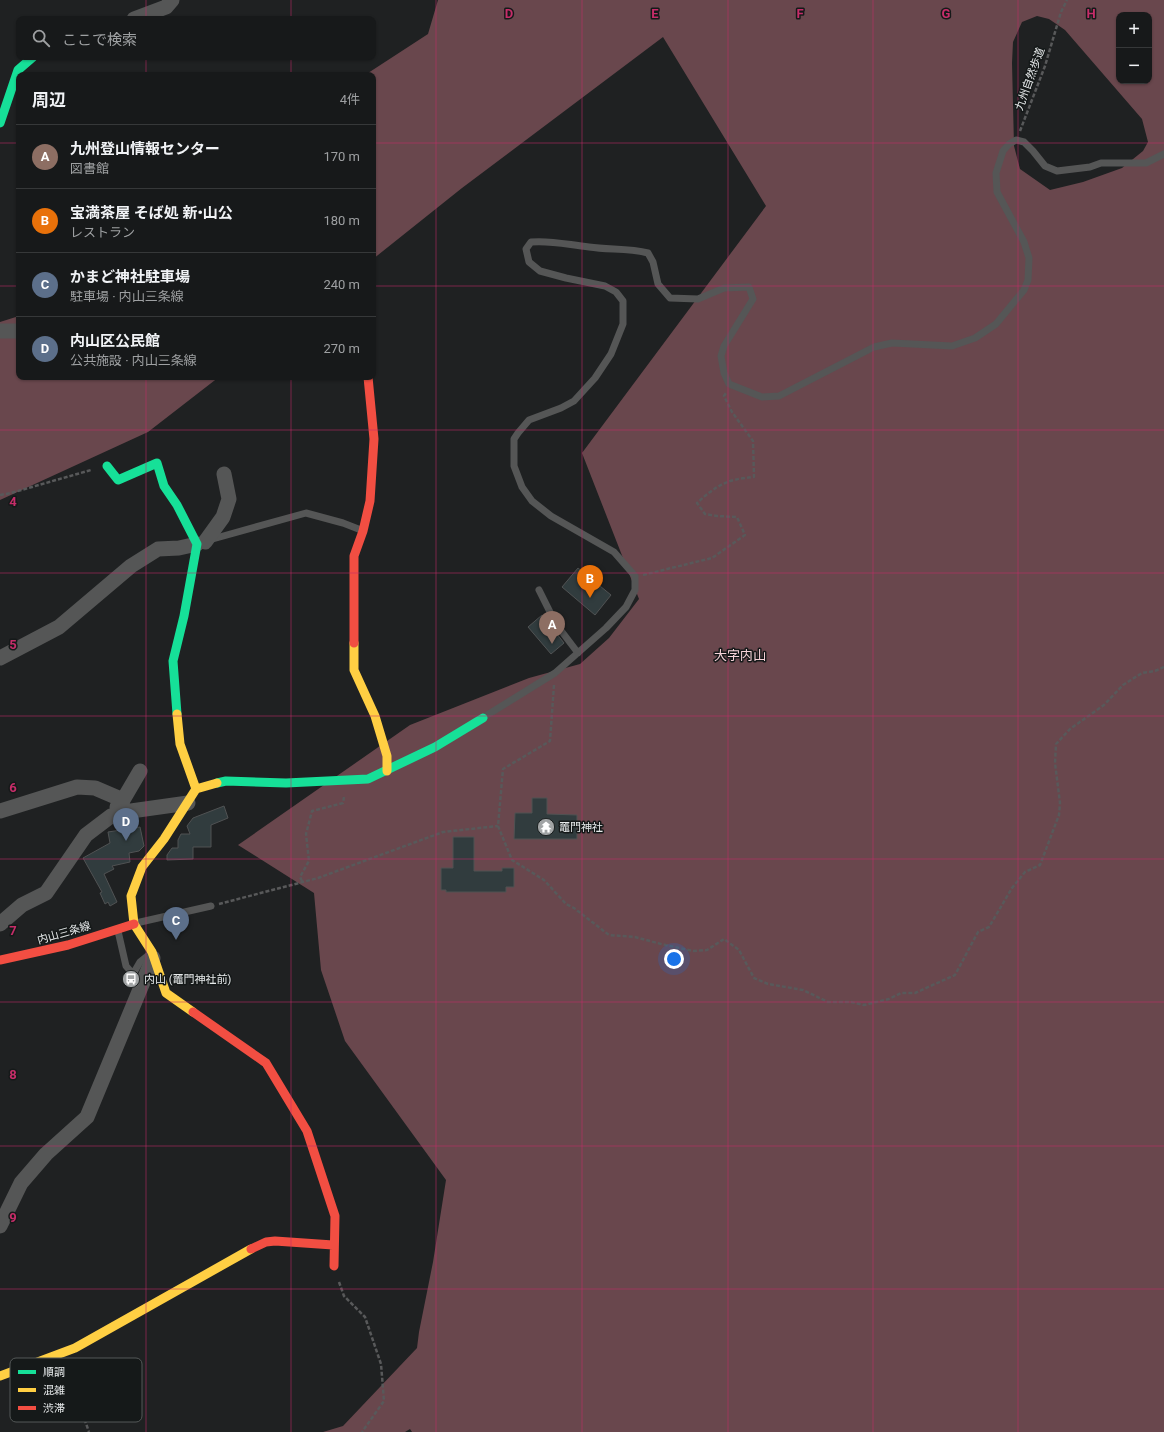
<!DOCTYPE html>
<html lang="ja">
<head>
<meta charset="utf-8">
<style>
	:root { --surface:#17191a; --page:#242627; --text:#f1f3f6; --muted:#9ea0a2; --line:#363839; --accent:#a1a4a5 }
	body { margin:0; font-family:Roboto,"Noto Sans JP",sans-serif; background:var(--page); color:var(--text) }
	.controls { position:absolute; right:12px; top:12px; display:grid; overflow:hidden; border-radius:8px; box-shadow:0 1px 3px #0004 }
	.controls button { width:36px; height:36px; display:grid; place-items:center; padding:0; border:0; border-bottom:1px solid var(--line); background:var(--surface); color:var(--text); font:20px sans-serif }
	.you { position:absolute; left:674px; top:959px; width:14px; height:14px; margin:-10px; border:3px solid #fff; border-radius:50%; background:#1a73e8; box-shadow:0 0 0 6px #1a73e833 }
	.badge { display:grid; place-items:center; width:26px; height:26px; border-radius:50%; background:var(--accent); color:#fff; font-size:13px; font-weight:700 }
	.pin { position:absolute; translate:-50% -33px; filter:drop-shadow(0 1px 2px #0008) }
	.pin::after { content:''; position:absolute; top:21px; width:14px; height:12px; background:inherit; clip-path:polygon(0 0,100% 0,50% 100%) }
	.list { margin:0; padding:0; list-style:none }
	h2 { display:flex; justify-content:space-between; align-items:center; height:52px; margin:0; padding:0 16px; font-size:17px }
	h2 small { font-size:13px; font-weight:400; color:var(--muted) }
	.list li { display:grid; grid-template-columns:26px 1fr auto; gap:12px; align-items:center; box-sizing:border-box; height:64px; padding:0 16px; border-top:1px solid var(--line) }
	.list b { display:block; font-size:15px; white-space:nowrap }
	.list p { margin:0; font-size:13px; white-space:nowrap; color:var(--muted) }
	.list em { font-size:13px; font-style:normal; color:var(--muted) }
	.icon { flex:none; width:22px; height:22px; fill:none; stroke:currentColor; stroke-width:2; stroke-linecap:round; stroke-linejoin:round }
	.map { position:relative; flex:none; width:1164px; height:1432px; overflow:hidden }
	.search { position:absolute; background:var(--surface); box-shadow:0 1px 3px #0004; left:16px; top:16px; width:360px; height:44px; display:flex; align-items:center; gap:10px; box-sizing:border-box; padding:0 14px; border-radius:8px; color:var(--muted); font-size:15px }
	.panel { position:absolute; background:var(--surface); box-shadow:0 1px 3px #0004; left:16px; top:72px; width:360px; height:308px; border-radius:8px }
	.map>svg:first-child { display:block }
</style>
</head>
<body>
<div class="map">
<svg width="1164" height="1432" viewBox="0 0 1164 1432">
	<rect width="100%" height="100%" fill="#1f2122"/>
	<path fill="#69474d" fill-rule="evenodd" d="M438,0H1164V1432H412L410,1429L405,1432H323L343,1426L417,1348L419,1332L433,1262L446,1180L345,1041L321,970L314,893L238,845L410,725L529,678L580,664L609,638L639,599L582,453L766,206L663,37L462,188L373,259V75H365L428,34ZM1119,15H1149V81H1119ZM1037,16L1049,19L1065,30L1142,119L1148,142L1143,151L1122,168L1083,182L1050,190L1020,169L1014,146L1012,63L1013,42L1022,22Z
		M19,316V377H219L148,432L0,500V322Z"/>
	<path fill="#313c3e" stroke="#505253" d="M578,568L611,595L595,615L562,587Z
		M542,615L564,643L551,654L528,627Z
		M532,798H547V814L577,815V839H514L515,813H532Z
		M224,806L228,818L211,825V847H193V859L167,860V855L172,848H178V840L181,834H190L187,826L193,818Z
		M140,827L144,846L139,851L129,853L130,862L112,866L114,869L104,874L117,902L110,906L108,902L105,904L100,893L102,892L83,858L110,843L108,832Z
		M453,837H474V871H502V868H514V887H506V892H446V890H441V868H453Z"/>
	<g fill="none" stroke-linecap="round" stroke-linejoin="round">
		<path stroke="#58595a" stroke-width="2.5" stroke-dasharray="4 2" stroke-linecap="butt" d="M1020,131L1045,66L1061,12L1067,0
			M0,495L11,493L91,470
			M643,575L712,558L745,535L737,517L717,516L705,514L697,503C717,485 727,479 754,477L753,441L732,412L724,396L726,393
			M554,685L550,741L503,769L498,826L512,860L544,880L566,904L574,908L609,935L635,937L661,944L693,951L707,950L724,939L739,950L754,978L768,984L803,990L828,1002H851L864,1005L889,999L901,993H915L955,975L978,932L989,927L1012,888L1025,872L1040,865L1059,815L1060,803L1055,763L1056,744L1070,729L1104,705L1123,685L1142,673L1155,671L1164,667
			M302,881L300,877L309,861L306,834L312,811L343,803L344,797
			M219,904L318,878L443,832L498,826
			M339,1282L344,1296L365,1317L381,1364L384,1401L362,1432
			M76,1366L83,1415L89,1432"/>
		<path stroke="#555656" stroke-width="7" d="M209,540L306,513L343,523L361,530
			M539,590L556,624L578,653
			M484,717L555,673L606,628L626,607L635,590V576L614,552L551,516L532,501L522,487L514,466V439L518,433L529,420L561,408L574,401L595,378L611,354L623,324V301L616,292L605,286L566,278L540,271L529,262L526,249L531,242C551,240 569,245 589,247C609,250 629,248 648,253L653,262L658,284L670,298L698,299L724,288L749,287L753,299L724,346L721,356L724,373L729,384L762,397L779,396L874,347L892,343L952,346L975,338L996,324L1024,290L1028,280L1029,258L1024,242L997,192L996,173L1003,151L1009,144L1016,140L1024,142L1033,151L1045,166L1057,171L1090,167L1101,163H1146L1164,154
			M136,923L211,906
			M118,931L126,966L133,974L140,962L150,954"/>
		<path stroke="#555656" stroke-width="15" d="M134,19L166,7L172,0
			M0,331H19
			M205,542L223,517L229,499L224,474
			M0,658L59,627L131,566L158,549L179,548L197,544
			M117,807L123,800L140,771
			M0,811L77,787L95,788L123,800
			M0,924L22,905L46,893L86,835L111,816L124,812L188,803
			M0,1226L21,1183L46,1154L87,1117L153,958"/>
		<path stroke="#16e098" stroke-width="9" d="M0,123L18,70L33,57
			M107,466L118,480L157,463L164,486L177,505L197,544L184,616L173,661L177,714
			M217,783L226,781L286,783L368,779L435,747L483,718"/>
		<path stroke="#ffcf43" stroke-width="9" d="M354,643V670L375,716L387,756V771
			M177,714L180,744L196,789
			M193,1012L166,993L152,952L134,924L131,896L142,867L164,839L196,789L217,783
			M0,1376L75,1348L251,1249"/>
		<path stroke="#f24e42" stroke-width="9" d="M354,643V556L363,531L370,501L374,439L368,377
			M0,960L68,945L134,924
			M193,1012L266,1063L307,1131L335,1216L334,1266
			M251,1249L266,1242L275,1241L333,1245"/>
	</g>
	<path fill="none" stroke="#c62d69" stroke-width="1" stroke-opacity="0.55" d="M146,0V19M291,0V19M436,0V1432M582,0V1432M728,0V1432M873,0V1432M1018,0V1432M146,57V75M291,57V75M0,143H19M373,143H1164M0,286H19M373,286H1164M146,377V1432M291,377V1432M0,430H1164M0,573H1164M0,716H1164M0,859H1164M0,1002H1164M0,1146H1164M0,1289H1164"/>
	<defs>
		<symbol id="temple-disc" viewBox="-11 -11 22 22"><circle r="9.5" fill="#a1a4a5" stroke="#151919"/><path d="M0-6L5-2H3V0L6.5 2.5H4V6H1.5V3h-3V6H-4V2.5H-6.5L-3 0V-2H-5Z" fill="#fff"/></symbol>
		<symbol id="bus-disc" viewBox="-11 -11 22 22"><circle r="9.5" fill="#a1a4a5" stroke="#151919"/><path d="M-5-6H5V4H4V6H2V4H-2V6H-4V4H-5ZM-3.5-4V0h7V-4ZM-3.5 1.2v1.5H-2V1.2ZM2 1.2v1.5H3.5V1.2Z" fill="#fff"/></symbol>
	</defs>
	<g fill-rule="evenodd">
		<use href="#temple-disc" x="536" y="817" width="20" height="20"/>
		<use href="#bus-disc" x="121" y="969" width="20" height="20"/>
	</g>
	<g text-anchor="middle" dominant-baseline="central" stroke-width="3" stroke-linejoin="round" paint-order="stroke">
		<g font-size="11" fill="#e7eaeb" stroke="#151919">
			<text transform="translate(1030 79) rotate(-70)">九州自然歩道</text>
			<text transform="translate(64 933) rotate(-16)">内山三条線</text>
		</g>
		<g font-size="11" fill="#e7eaeb" stroke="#151919" text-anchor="start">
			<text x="559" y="827">竈門神社</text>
			<text x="144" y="979">内山 (竈門神社前)</text>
		</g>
		<g font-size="13" fill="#f6d3d9" stroke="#151919">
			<text x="740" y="655">大字内山</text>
		</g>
	</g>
	<rect x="10" y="1358" width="132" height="64" rx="6" fill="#151919" stroke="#545858" stroke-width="1"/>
	<rect x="18" y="1370" width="18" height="4" fill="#16e098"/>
	<rect x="18" y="1388" width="18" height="4" fill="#ffcf43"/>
	<rect x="18" y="1406" width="18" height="4" fill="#f24e42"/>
	<g font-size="11" fill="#e7eaeb">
		<text x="43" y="1376">順調</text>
		<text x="43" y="1394">混雑</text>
		<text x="43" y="1412">渋滞</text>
	</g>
	<g font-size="13" text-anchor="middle" font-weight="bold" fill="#c62d69" stroke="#151919" stroke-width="3" stroke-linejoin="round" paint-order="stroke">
		<text x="509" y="18">D</text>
		<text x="655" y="18">E</text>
		<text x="800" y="18">F</text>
		<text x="946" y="18">G</text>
		<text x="1091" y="18">H</text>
		<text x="13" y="506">4</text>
		<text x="13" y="649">5</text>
		<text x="13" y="792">6</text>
		<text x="13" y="935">7</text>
		<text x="13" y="1079">8</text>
		<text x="13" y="1222">9</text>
	</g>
</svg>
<div class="controls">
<button>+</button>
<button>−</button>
</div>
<div class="you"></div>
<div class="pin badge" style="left:552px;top:644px;background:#8d6e63">A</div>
<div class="pin badge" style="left:590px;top:598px;background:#e8710a">B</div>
<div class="pin badge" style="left:176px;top:940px;background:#5c6f8a">C</div>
<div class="pin badge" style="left:126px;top:841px;background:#5c6f8a">D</div>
<div class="search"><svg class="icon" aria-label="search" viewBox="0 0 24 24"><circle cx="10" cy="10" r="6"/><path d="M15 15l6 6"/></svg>ここで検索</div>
<section class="panel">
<h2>周辺<small>4件</small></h2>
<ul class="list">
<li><span class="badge" style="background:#8d6e63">A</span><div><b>九州登山情報センター</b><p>図書館</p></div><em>170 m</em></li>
<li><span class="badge" style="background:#e8710a">B</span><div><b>宝満茶屋 そば処 新•山公</b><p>レストラン</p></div><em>180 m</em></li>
<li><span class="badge" style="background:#5c6f8a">C</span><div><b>かまど神社駐車場</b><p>駐車場 · 内山三条線</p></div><em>240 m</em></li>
<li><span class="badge" style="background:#5c6f8a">D</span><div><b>内山区公民館</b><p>公共施設 · 内山三条線</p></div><em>270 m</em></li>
</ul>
</section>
</div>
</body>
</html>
